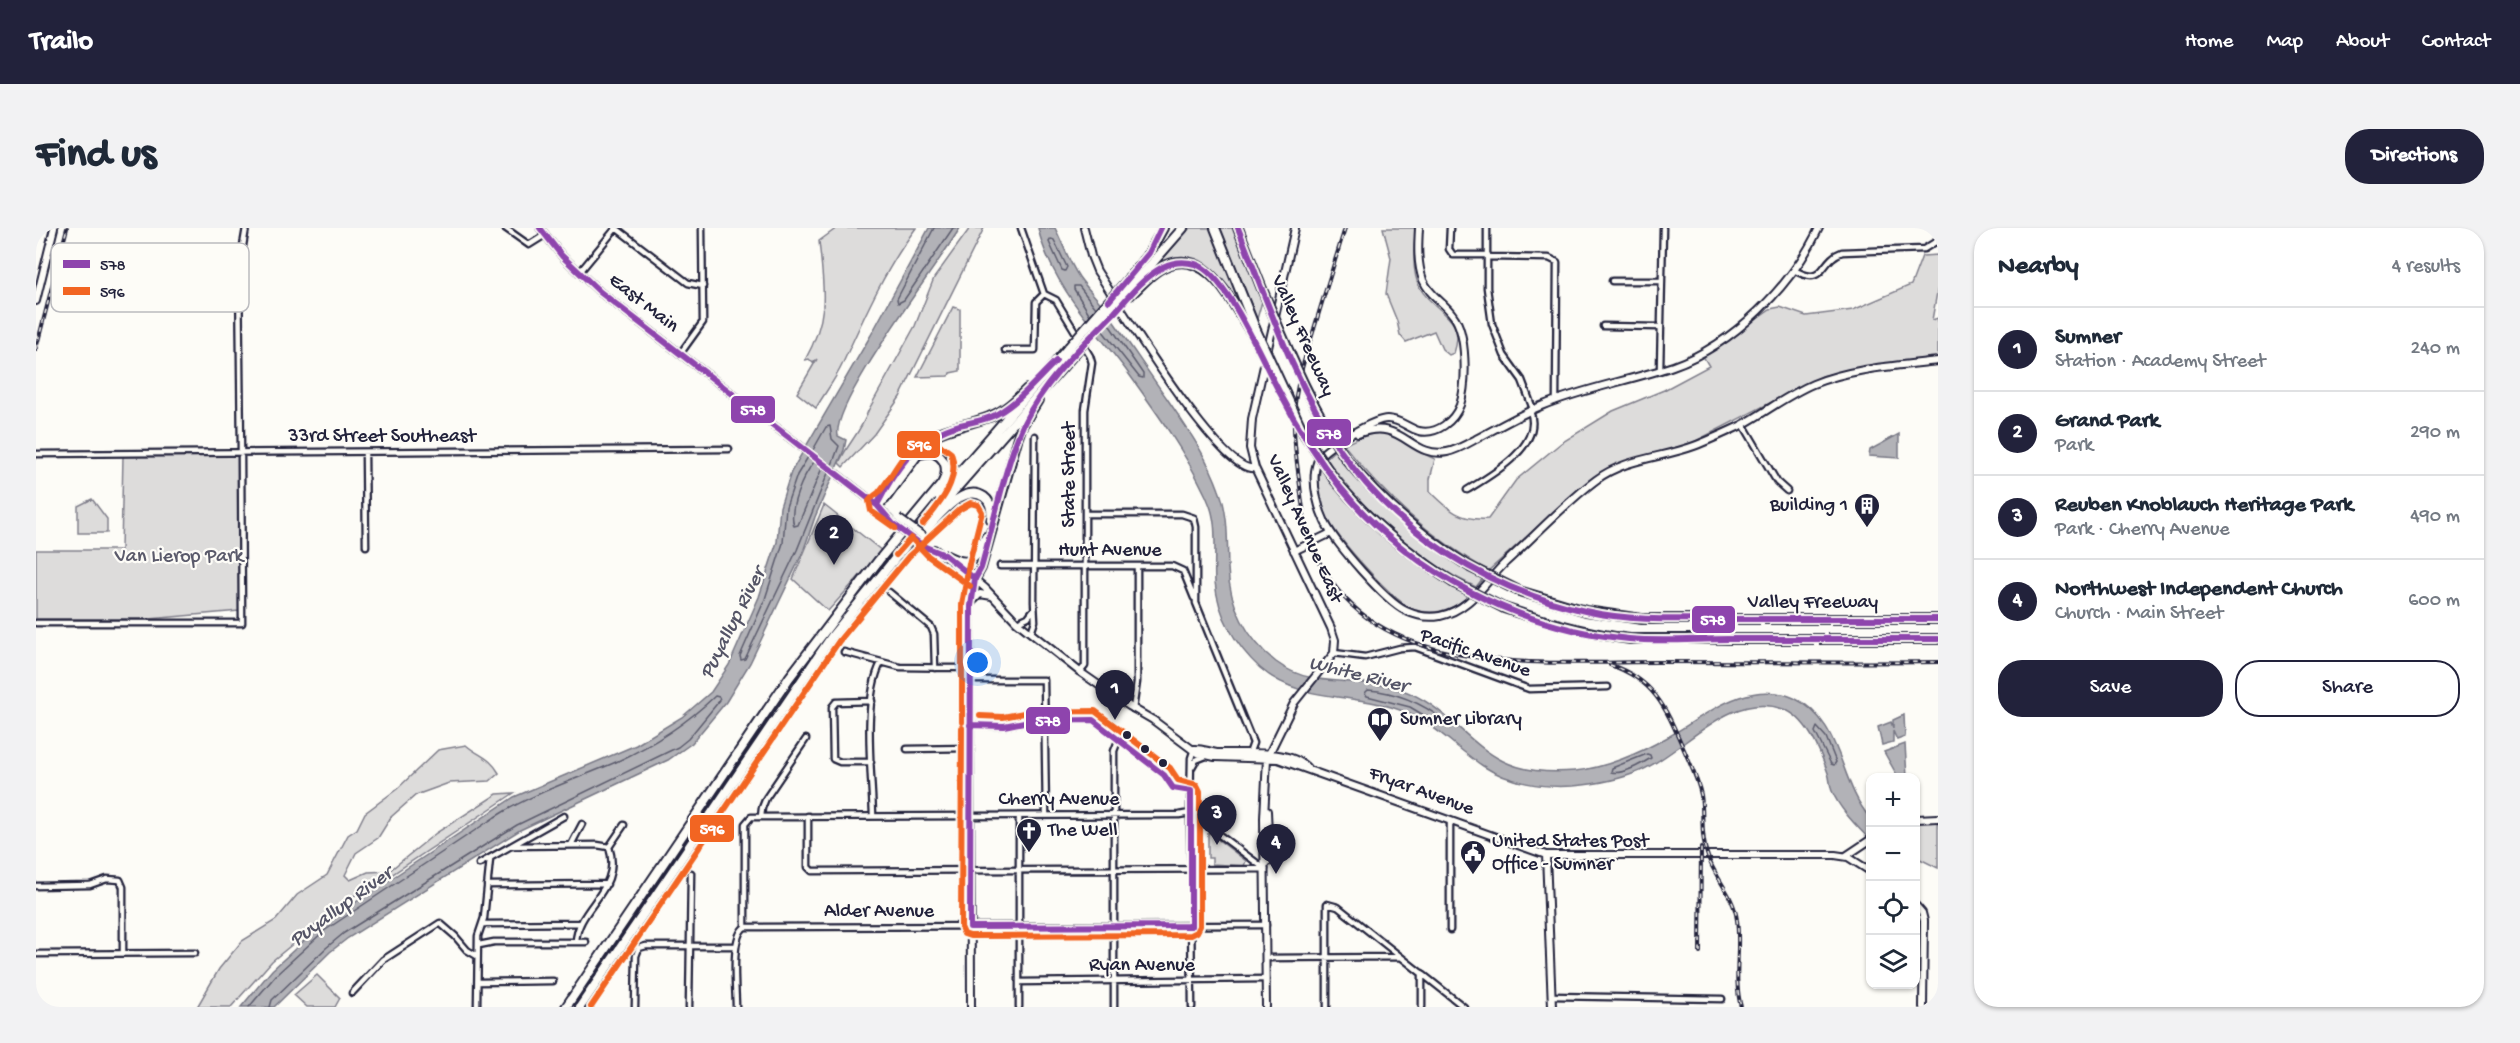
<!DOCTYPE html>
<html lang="en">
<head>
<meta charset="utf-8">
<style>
	:root { --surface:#fff; --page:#f2f2f3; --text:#1f2937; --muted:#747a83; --line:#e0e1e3; --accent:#22223b }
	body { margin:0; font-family:"Gochi Hand",sans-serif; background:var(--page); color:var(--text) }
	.controls { position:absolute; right:18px; bottom:18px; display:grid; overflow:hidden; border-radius:12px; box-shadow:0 2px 4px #0004 }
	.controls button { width:54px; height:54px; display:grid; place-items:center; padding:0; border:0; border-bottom:2px solid var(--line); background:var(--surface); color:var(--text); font:30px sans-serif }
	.you { position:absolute; left:942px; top:435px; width:21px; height:21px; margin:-15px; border:4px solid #fff; border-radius:50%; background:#1a73e8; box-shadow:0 0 0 9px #1a73e833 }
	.badge { display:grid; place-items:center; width:39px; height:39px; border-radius:50%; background:var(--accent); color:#fff; font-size:20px; font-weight:700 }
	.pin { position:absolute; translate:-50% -50px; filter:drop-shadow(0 2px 3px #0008) }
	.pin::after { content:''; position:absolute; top:32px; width:21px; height:18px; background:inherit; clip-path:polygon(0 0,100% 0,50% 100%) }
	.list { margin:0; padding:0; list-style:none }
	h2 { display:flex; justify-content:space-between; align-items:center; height:78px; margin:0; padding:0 24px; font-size:26px }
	h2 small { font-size:20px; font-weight:400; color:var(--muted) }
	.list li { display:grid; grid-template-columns:39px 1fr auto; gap:18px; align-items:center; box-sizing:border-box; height:84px; padding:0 24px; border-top:2px solid var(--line) }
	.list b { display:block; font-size:22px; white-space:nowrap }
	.list p { margin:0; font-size:20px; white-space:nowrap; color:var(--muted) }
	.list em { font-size:20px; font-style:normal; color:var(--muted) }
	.actions { display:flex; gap:12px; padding:18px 24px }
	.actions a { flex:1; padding:14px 0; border:2px solid var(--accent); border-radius:24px; text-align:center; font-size:21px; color:var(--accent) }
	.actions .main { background:var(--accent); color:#fff }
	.icon { flex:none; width:33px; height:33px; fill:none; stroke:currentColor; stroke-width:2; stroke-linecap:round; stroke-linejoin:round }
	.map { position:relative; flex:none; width:1902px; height:779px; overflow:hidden; border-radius:24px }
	header { display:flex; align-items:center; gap:36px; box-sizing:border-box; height:84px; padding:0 30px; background:var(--accent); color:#fff }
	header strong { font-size:28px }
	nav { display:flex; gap:33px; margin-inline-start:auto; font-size:21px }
	.intro { display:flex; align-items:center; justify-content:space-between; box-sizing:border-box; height:144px; padding:0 36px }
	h1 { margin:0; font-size:42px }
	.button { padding:15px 27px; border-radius:24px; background:var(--accent); color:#fff; font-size:21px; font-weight:700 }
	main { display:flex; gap:36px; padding:0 36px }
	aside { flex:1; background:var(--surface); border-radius:24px; box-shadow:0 2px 4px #0004 }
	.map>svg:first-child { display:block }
</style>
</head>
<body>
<header>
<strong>Trailo</strong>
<nav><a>Home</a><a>Map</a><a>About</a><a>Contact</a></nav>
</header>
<div class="intro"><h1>Find us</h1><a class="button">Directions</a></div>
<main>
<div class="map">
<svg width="1902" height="779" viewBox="0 0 1902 779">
	<rect width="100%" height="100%" fill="#fdfcf7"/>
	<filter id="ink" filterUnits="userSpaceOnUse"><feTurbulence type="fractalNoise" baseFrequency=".0167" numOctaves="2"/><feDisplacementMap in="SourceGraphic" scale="12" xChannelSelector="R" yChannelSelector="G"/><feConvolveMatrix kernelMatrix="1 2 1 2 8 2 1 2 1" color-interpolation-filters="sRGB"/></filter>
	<g filter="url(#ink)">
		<path fill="#dddcdb" stroke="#807f8b" stroke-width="1.5" d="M801,0H880C849,41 827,91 806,137C799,152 788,166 780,180L761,165L781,131L777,135L773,131L769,132C794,88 788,61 783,13Z
			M934,0H948L864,169L838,206L807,239L803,235C811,216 826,203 832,183L879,98L898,50Z
			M1154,0H1174L1216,99C1191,63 1174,7 1120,38Z
			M1184,0H1198L1227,70L1221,91Z
			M1347,0H1380C1378,18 1375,44 1384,60C1398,85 1431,88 1418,125L1413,127L1406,121L1398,103L1370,114L1364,107L1361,93L1350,66L1355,30Z
			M1902,27V59L1896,92L1902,90V131L1808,143L1786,148L1654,216L1587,235L1523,280L1452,343C1392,307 1351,271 1308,217C1357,191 1357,214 1399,231L1394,251V263C1413,282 1424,293 1452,291L1480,252L1525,215L1577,183L1628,162L1673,138L1667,128L1734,81L1744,79L1770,88L1817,82L1875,57L1886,28Z
			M917,79L924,81V143L914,145L913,148L881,149Z
			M1300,221C1338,276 1388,318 1447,350L1440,359C1380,332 1328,284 1290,230Z
			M87,228H202L203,383L113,391H0V322H85Z
			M1285,240C1326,298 1370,335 1434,367C1418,381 1400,388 1379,382C1358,375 1301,310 1291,289C1284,275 1280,254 1285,240Z
			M56,271L71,291V305H42V278Z
			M788,277L846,323L792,383L757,351Z
			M430,517C444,529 453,528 463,545L454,553L413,555L380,567L355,589L342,610L320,625L309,647L314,652L332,644L353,643L400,605L461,566L478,565L355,647L309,673L236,733L195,779H161L183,741L206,713L240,692L261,667L291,647L312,607L321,601L329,585L361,561L402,522Z
			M1880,593L1902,594V640L1880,629Z
			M1172,604L1210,633L1208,638L1176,636V630H1172Z
			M281,747L304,770L299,779H271L258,767Z"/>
		<path fill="#b2b2b7" stroke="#787885" stroke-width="1.5" d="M893,0H924C903,36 795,175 802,208L810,212L808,222L779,289L767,324L714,435L690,474L656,515L632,532L484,602L312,710L294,724L238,779H205L236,742L284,698L478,569L600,517L646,489L675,464L693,437L723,369L741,314L744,279L755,244L835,107Z
			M1002,0H1019C1027,16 1033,34 1043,49C1050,59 1059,68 1066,77C1089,109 1110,141 1132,172C1152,202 1171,228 1183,262C1193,287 1191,314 1192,340C1193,377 1211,411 1240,434C1277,462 1322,448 1363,461C1408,475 1429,514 1467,533C1489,544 1515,545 1539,543C1569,540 1604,525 1630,510C1668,489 1711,449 1758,470C1807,493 1802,553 1834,590V612C1821,598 1804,582 1796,563C1794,558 1794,551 1792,545C1784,523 1771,489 1747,481C1692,462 1649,524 1604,543C1583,552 1559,556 1537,558C1507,560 1473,555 1447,538C1421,521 1400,497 1371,485C1323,463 1266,477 1224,440C1199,417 1182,387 1179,354C1177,324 1184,296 1170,268C1149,223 1119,182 1090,142C1057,99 1014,54 1002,0Z
			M1863,206V230L1833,228L1834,222Z
			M1868,487L1869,509L1861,512L1857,503V514L1846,517L1842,499L1855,494L1857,500V492Z
			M1869,516L1871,549H1862L1848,524Z"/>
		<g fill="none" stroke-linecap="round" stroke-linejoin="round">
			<path stroke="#5c5c6d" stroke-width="1.5" d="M898,0L861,71L862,75L868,72L917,0
				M1015,11L1018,12L1031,39L1029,43L1026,42L1013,14Z
				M1054,87L1038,61V58H1043L1060,80
				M1066,102L1103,149L1107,150V146L1072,95
				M777,222L790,199L794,198L796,211L803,218L796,237
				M772,229L761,247L750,279L747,315L729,371L704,428L705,432L709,431L761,322L792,245
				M778,234C767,248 752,280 758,298L762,297L786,240
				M1332,462C1361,464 1386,475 1409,493L1410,497L1406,498L1374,479L1331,468L1329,465Z
				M1781,499L1790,509L1800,534L1798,537L1795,536L1779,504Z
				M1611,526L1614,527L1615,530C1604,537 1587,547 1575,544L1576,540Z
				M213,779L241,746L288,703L459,589C497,565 539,552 580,534C617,517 650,496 679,468L683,469L684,472L652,511L642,519L481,597L308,705L290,720L236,772L234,779"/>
			<defs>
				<path id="street" d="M469,0L493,17L509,7
					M580,0L652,55L667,58
					M985,0L1008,66
					M1414,0L1413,21L1417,27H1452
					M1451,0V60L1456,96L1468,127L1486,152L1497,181
					M1452,29L1513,30L1521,34L1520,172
					M1758,42C1790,60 1783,32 1806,24L1888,21L1901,13
					M543,45L580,0
					M1576,53H1625
					M1008,66L1020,72L1054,128L1056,135L1049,182V438L1044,444
					M1567,98L1624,99
					M969,122H999L1000,74L1008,66
					M644,126L667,94L666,0
					M1624,142L1627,0
					M1707,196L1741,254L1751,263
					M329,224L330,318
					M205,225L203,41L210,0
					M0,226L693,221
					M1431,262C1454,248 1508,218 1494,183
					M1050,286H1146L1158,290L1160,299V375L1217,515L1213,526
					M964,338H1136L1147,343L1158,370
					M853,364L895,399L898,406L899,440
					M981,394L992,389L998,381
					M0,395H206L205,229
					M995,405L999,393L998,374L999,208
					M808,424L864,439L934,440
					M1298,425L1329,429L1364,420L1379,419L1493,461L1572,459
					M934,452H1008L1010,587
					M1097,481L1101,454V338
					M934,497L968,498L993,493H1009
					M871,521L934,520
					M835,534H804L797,531L796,479L800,474L836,473
					M1156,539L1160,532L1170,528
					M772,588V639L776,643L1229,641
					M837,588C836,547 826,471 845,435
					M983,588V779
					M725,589L726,580L730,570L770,511
					M1414,593V702
					M535,617L546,596
					M475,618L561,617L573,619
					M573,619L588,597
					M443,636L528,588
					M451,657L571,656
					M0,658L54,657L71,651L84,652L87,659V725
					M446,696L545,695
					M709,699L1230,697
					M540,714C541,678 587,662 573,619
					M443,717L458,714H550
					M0,726L159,725
					M1230,730L1365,729L1428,779
					M1386,745V779
					M442,754L517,753
					M983,754L1230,751
					M316,765L347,732L404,695L419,708L431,722L441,728
					M1516,768L1686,771
					M441,779L442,708L448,690L454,631
					M599,779L600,728L603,720L610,718H700
					M653,779L655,645
					M700,779C700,761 694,708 709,699V596L715,589L1143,587L1154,585L1229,641
					M1078,779V523L1083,510
					M1156,779L1154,585L1155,530L1158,521
					M1291,779V676L1302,679L1365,729"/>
				<path id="secondary" d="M504,0L526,28L564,64L841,277L857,296
					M1048,0L1055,28L1061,43C1081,73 1185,248 1219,240
					M1383,0C1382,17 1381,35 1387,52C1393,67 1408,74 1417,87C1431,105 1431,155 1424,177C1418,193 1401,207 1383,203C1372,200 1364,191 1351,191C1338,191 1294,217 1285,227C1282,231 1280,237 1279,243C1277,259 1282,279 1289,294C1299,315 1349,373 1370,383C1381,388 1393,390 1404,388C1434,382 1449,354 1470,334C1500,307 1528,276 1560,252C1589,230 1626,230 1658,218C1674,212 1691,204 1706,197C1730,184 1751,167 1777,156C1816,140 1860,138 1902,133
					M0,73L18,0
					M1322,206C1366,188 1374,231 1411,224C1421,222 1431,216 1440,211C1461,200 1483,187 1505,178C1548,160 1593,153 1637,138C1697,117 1756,58 1783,0
					M887,318L898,321L923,338L949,360L981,394L1044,444L1093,478L1117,492L1161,525L1179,529L1242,531L1510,627H1799L1812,629L1834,643
					M1258,323L1295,305
					M937,373L944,366L956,368
					M1158,521C1165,520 1173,524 1181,525C1205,526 1254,520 1271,540
					M1231,583L1233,628L1231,635
					M1880,591L1902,590
					M1510,627L1516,779
					M1810,628L1834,612
					M1880,678L1886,685L1888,693L1887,779
					M935,779L934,452L935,378L939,351
					M1230,779L1228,590L1231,530L1258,475L1298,425L1299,412L1295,400L1219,240L1214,220L1216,191L1259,0"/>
				<path id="highway" d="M1179,0L1219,100
					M1202,0L1226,61
					M1088,56L1113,25L1127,0
					M1092,63L1147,0
					M1094,67C1104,59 1112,48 1122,42C1169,11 1197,77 1217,108
					M1310,231C1346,275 1386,309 1434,339
					M870,232C895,199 918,202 953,189C968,184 980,172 991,161
					M1298,251C1332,293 1373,326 1418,355
					M903,268L1033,119
					M888,303C901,291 927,254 948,269C955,274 956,283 955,291
					M909,327C936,341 938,332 950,309
					M939,351L945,340L981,212L986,198L1002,172
					M1483,363L1550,383L1606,391H1902
					M1468,380C1510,394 1551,406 1594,411H1902
					M530,779L753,450L843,332L906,256C913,243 911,229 895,224L882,226L849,271L841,277
					M544,779L796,408L866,322L1038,126"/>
			</defs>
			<use href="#street" stroke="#22223b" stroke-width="9"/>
			<use href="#secondary" stroke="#22223b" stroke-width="10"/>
			<use href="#highway" stroke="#22223b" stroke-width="12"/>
			<use href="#street" stroke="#fdfcf7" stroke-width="4.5"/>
			<use href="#secondary" stroke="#fdfcf7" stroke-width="6"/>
			<use href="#highway" stroke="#fdfcf7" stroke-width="8"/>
			<defs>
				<path id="rail" d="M1309,0C1299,33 1288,67 1278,101C1269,129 1259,159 1258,188C1257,212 1261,235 1264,258C1266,278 1269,298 1276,317C1327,453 1504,434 1621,434C1715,434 1808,435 1902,434
					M0,121L31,0
					M1574,437C1620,452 1631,483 1649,524C1655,538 1662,552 1665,567C1668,586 1664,607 1671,626C1678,650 1698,666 1701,692C1705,721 1697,750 1705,779
					M1664,724L1665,620"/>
			</defs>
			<use href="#rail" stroke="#22223b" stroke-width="4"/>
			<use href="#rail" stroke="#fdfcf7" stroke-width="1.5" stroke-dasharray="4.5" stroke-linecap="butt"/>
			<defs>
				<path id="secondary-bridge" d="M862,290L895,314
					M857,296L887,318"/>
				<path id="highway-bridge" d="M1226,61C1251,119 1274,178 1310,231
					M1219,100L1268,206L1298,251
					M1217,108L1226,126
					M1033,119L1088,56
					M1038,126L1092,63
					M1434,339L1483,363
					M1418,355L1468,380"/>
			</defs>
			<use href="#secondary-bridge" stroke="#22223b" stroke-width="10" stroke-linecap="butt"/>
			<use href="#highway-bridge" stroke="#22223b" stroke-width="12" stroke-linecap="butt"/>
			<use href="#secondary-bridge" stroke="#fdfcf7" stroke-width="6"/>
			<use href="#highway-bridge" stroke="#fdfcf7" stroke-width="8"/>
			<defs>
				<path id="bus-1" d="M504,0L526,28L564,64L841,277L857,296L887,318L909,327L939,351
					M1202,0C1232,75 1258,155 1304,222C1361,305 1451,361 1549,383C1597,394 1648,391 1698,391C1766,391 1834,391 1902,391
					M1073,73L1113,25L1125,0
					M841,277C858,243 879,212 917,199C931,194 947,194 961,186C984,173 1001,151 1020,133
					M934,497L968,498L993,493L1057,492L1128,547L1137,560L1155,563
					M1155,563V698
					M934,699L935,378L939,351L945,340C958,295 969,236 988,195C1009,152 1046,118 1079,84C1093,68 1108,49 1127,39C1137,34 1148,33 1159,36C1191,45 1227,135 1244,165C1261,198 1281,230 1304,259C1374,345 1484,401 1593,411C1626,414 1659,411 1692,411C1762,411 1832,411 1902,411
					M934,699L1155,698"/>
				<path id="bus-2" d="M859,300L835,283L833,273C836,269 840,267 843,264C864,240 876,193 915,225C925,252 903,277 887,296
					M860,327L875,310L892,328L934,358
					M926,500L925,699L928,706L934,708L1155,707L1161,704L1164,698V563L1161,557L1142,552L1134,540L1059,483L993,484L967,489L944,488
					M555,779L803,413L873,328L924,281L935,275L942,277L946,284L933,336L926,377V494"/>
			</defs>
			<use href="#bus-1" stroke="#fdfcf7" stroke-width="10"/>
			<use href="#bus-2" stroke="#fdfcf7" stroke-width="10"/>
			<use href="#bus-1" stroke="#8e44ad" stroke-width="6"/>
			<use href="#bus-2" stroke="#f26522" stroke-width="6"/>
		</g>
	</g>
	<defs>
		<symbol id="building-pin" viewBox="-11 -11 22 30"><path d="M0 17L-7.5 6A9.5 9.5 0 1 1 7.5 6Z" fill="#22223b" stroke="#fdfcf7"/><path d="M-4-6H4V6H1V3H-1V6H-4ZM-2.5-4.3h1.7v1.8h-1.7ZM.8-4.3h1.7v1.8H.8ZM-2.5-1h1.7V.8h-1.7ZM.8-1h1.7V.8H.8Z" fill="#fff"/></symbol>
		<symbol id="library-pin" viewBox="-11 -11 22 30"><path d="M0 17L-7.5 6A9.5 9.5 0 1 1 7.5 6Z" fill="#22223b" stroke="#fdfcf7"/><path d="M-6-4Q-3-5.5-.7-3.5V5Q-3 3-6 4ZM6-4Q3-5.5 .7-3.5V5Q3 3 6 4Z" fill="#fff"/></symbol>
		<symbol id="church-pin" viewBox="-11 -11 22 30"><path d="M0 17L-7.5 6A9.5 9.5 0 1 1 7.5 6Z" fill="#22223b" stroke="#fdfcf7"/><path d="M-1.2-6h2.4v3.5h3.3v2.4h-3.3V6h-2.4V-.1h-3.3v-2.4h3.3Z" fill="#fff"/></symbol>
		<symbol id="civic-pin" viewBox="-11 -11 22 30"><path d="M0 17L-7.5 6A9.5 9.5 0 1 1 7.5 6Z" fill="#22223b" stroke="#fdfcf7"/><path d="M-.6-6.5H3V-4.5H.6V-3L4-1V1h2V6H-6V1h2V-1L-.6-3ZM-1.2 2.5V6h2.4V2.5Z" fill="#fff"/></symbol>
	</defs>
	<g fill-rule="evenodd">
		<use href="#building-pin" x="1816" y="263" width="30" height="40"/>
		<use href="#library-pin" x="1329" y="477" width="30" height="40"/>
		<use href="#church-pin" x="978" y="588" width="30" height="40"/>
		<use href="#civic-pin" x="1422" y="610" width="30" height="40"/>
	</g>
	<g fill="#22223b" stroke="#fdfcf7" stroke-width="2">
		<circle cx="1091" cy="507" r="5"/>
		<circle cx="1109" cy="521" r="5"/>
		<circle cx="1127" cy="535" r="5"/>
	</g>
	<g text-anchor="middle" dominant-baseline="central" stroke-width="4.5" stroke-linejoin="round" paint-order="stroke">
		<g font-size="20" fill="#22223b" stroke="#fdfcf7">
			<text transform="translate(607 76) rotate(38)">East Main</text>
			<text transform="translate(1266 108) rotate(66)">Valley Freeway</text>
			<text x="346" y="209">33rd Street Southeast</text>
			<text transform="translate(1034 247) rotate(-90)">State Street</text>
			<text transform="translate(1268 301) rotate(66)">Valley Avenue East</text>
			<text x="1074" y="323">Hunt Avenue</text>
			<text x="1777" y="375">Valley Freeway</text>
			<text transform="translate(1439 426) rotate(19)">Pacific Avenue</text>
			<text transform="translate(1385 564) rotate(20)">Fryar Avenue</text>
			<text x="1023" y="572">Cherry Avenue</text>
			<text x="843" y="684">Alder Avenue</text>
			<text x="1106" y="738">Ryan Avenue</text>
		</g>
		<g font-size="20" fill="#22223b" stroke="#fdfcf7" text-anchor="start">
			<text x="1812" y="278" text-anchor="end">Building 1</text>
			<text x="1364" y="492">Sumner Library</text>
			<text x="1012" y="603">The Well</text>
			<text x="1456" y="614">United States Post<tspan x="1456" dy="23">Office - Sumner</tspan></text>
		</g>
		<g font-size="20" fill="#5a5a6b" stroke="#fdfcf7">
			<text x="143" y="329">Van Lierop Park</text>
		</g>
		<g font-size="21" font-style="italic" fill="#545466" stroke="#fdfcf7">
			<text transform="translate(698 396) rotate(-63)">Puyallup River</text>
			<text transform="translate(1322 448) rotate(14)">White River</text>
			<text transform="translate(306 680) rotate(-36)">Puyallup River</text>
		</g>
	</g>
	<rect x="15" y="15" width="198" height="69" rx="9" fill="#fdfcf7" stroke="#bbbbbf" stroke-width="1.5"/>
	<rect x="27" y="32" width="27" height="8" fill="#8e44ad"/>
	<rect x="27" y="59" width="27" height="8" fill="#f26522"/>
	<g font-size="16" fill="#22223b">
		<text x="64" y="42">578</text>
		<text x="64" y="69">596</text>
	</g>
	<g stroke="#fdfcf7" stroke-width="2">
		<rect x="694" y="167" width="46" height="29" rx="6" fill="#8e44ad"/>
		<rect x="1270" y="190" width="46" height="29" rx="6" fill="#8e44ad"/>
		<rect x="860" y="202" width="45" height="29" rx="6" fill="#f26522"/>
		<rect x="1655" y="377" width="45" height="29" rx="6" fill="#8e44ad"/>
		<rect x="989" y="478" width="46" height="29" rx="6" fill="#8e44ad"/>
		<rect x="653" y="586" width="46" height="29" rx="6" fill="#f26522"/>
	</g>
	<g font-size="16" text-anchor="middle" font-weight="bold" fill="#fff">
		<text x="717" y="187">578</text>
		<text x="1293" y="211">578</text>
		<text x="883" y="222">596</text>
		<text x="1677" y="397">578</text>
		<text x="1012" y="498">578</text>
		<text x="676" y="606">596</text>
	</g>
</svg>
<div class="controls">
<button>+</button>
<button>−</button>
<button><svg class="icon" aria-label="locate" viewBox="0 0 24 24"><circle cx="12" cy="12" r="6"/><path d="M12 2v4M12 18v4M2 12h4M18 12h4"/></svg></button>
<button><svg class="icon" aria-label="layers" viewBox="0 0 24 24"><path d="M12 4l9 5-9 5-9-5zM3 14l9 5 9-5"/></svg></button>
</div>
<div class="you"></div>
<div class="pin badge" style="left:1079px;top:492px">1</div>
<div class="pin badge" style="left:798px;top:337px">2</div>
<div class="pin badge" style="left:1181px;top:617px">3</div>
<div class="pin badge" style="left:1240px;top:646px">4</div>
</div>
<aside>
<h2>Nearby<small>4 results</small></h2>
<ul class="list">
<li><span class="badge">1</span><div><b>Sumner</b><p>Station · Academy Street</p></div><em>240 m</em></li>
<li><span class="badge">2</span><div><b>Grand Park</b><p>Park</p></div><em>290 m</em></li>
<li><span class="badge">3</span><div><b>Reuben Knoblauch Heritage Park</b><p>Park · Cherry Avenue</p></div><em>490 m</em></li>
<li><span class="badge">4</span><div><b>Northwest Independent Church</b><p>Church · Main Street</p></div><em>600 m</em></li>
</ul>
<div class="actions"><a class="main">Save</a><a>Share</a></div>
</aside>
</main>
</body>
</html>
